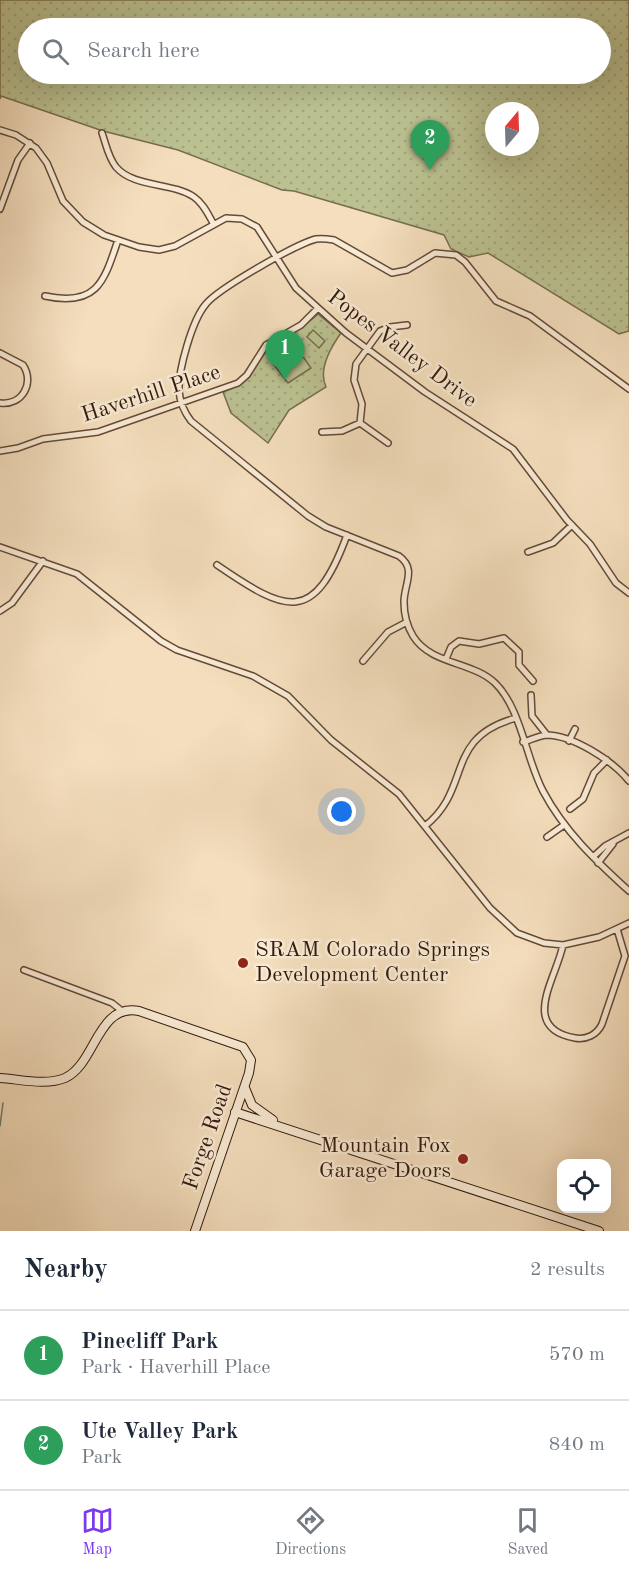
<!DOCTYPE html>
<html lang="en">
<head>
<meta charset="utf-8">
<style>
	:root { --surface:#fff; --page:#f2f2f3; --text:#1f2937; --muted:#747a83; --line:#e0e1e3; --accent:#7c3aed }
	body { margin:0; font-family:"Old Standard TT",serif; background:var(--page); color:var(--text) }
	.controls { position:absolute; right:18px; bottom:18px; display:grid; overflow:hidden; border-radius:12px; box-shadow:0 6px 24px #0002 }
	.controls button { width:54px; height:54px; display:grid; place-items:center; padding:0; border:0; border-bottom:2px solid var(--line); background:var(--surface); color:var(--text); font:30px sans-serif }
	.compass { position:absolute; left:485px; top:102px; width:54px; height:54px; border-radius:50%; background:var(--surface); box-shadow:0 6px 24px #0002; rotate:19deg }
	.you { position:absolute; left:342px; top:812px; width:21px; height:21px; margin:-15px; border:4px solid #fff; border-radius:50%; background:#1a73e8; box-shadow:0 0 0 9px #1a73e833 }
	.badge { display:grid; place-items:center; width:39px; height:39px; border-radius:50%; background:var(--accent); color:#fff; font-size:20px; font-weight:700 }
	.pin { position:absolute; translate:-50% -50px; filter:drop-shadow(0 2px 3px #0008) }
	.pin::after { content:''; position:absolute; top:32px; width:21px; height:18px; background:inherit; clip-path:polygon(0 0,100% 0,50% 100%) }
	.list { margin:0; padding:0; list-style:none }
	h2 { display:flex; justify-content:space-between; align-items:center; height:78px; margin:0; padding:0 24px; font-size:26px }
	h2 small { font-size:20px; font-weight:400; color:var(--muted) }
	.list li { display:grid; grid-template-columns:39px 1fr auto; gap:18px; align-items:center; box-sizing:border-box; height:90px; padding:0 24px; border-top:2px solid var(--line) }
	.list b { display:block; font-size:22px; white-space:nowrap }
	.list p { margin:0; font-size:20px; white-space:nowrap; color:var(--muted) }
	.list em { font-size:20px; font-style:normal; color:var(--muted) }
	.icon { flex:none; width:33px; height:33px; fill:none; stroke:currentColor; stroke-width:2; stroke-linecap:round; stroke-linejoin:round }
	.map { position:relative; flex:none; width:629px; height:1231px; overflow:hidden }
	.search { position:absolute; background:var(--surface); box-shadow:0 6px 24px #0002; left:18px; right:18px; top:18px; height:66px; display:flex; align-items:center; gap:15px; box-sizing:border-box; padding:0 21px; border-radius:33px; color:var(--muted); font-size:22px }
	.sheet { height:258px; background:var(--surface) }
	nav { display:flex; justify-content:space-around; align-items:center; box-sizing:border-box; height:84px; border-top:2px solid var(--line); background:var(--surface); font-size:16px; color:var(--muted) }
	nav a { display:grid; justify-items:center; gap:3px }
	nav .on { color:var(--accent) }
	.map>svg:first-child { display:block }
</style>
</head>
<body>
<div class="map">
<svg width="629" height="1231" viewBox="0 0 629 1231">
	<defs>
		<pattern id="green-dots" width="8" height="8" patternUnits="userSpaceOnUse" patternTransform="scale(1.5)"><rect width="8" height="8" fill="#bbc191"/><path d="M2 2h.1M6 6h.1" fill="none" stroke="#a1a57c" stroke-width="1.8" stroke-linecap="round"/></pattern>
	</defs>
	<rect width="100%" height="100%" fill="#f4debd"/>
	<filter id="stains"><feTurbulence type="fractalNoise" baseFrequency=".00333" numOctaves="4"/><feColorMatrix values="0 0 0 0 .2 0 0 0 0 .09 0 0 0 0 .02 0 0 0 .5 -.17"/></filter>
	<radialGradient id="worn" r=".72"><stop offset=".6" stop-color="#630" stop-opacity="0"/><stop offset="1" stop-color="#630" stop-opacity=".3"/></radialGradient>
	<path fill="url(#green-dots)" stroke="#786d4e" stroke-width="1.5" fill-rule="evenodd" d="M0,0H629V331L619,334L488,253L469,257L451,249L444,235L294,191L282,190L178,150L103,131L1,96L0,99ZM28,28H600V74H28ZM494,111H530V147H494Z
		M318,314L341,333C331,347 318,370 326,387L289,410L268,443L231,413L223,392C258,380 246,364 267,348C284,335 303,329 318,314Z"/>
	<path fill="#bbc191" stroke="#786d4e" stroke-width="1.5" d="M313,330L325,341L319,348L307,337Z
		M290,353L304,358L311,368L288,383L270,360L279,354Z"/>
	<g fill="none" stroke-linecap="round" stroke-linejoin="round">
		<path stroke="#727b70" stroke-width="1.5" d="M0,1126L3,1103"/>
		<defs>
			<path id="street" d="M0,130L16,135L36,148L47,163L63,201L83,222L104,235L139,247L159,250L175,246L226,218L242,219L257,227L296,288L346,333L425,392L513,449L567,520L590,544L616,583L629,593
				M102,133C106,144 108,157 116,167C134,188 172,182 194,197C203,203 208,214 213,223
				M0,209L18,160L30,143
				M45,296C97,307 104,282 118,240
				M0,353L23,365C35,383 22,406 0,403
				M629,389L530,316L496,301L465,262L456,255L435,253L407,270L392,273L334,240C328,239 322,238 316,239C296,244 218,289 206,304C192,320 178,371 179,391C180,402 184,412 191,421L308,516L326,527L399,556C417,569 404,584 404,602C404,614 407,626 413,636C431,665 472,661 495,683C521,708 526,759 543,791C564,831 596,861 629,891
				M322,432L342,431L360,423
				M388,443L360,423L362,404L354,380L356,364L380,331L390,327L407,325
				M0,451L18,448L43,439L98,432L238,383L247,375L266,345L301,325L318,308
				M0,547L77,574L161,641L177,650L253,676L288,696L331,740L399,794L490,908L517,933L544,943L563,945L599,937L629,923
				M528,552L553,543L572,525
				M217,565C287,613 314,625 347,535
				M0,611L12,603L43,561
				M446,659L451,647L459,641L479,644L504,638L519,652V665L533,681
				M363,661L388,632L407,622
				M531,695L532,716L547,735
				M569,741L575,729
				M523,742C530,740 539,736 546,735C573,735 613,761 629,781
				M570,809L583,799L594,773L607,760
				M425,826C473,788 443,738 516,718
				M547,837L564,825
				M593,857L605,846L629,833
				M598,863L613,844
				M563,945C556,979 519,1028 575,1038C586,1040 597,1035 602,1024L625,956L617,929
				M24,970L112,1003L122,1011"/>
			<path id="secondary" d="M0,1078C19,1079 46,1086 65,1078C96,1064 97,1003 139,1011L243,1047L251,1060L249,1073L195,1231
				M245,1088L252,1105L273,1120
				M235,1112L599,1231"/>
		</defs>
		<use href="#street" stroke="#644a38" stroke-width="8"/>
		<use href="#secondary" stroke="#34190b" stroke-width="10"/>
		<use href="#street" stroke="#f8ead4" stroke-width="5"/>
		<use href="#secondary" stroke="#f8ead4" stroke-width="8"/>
	</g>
	<g fill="#8f2418" stroke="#f8ead4" stroke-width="2">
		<circle cx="243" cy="963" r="6"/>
		<circle cx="463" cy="1159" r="6"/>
	</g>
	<g text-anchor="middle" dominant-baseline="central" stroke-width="5" stroke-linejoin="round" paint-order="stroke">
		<g font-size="22" fill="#34190b" stroke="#f8ead4">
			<text transform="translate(402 349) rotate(37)">Popes Valley Drive</text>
			<text transform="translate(151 394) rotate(-18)">Haverhill Place</text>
			<text transform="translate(208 1137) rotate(-71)">Forge Road</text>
		</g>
		<g font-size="22" fill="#34190b" stroke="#f8ead4" text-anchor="start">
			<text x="255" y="950">SRAM Colorado Springs<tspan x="255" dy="25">Development Center</tspan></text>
			<text x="451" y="1146" text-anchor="end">Mountain Fox<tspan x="451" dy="25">Garage Doors</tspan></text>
		</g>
	</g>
	<rect width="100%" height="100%" filter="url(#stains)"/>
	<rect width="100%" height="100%" fill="url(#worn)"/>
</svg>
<div class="controls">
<button><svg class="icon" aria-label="locate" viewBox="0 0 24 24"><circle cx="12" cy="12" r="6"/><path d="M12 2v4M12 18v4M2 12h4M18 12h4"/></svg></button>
</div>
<svg class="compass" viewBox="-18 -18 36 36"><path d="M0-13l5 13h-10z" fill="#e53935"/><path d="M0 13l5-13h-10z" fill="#747a83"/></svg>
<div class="you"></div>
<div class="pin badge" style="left:285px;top:380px;background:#2e9e5b">1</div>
<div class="pin badge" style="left:430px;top:170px;background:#2e9e5b">2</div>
<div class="search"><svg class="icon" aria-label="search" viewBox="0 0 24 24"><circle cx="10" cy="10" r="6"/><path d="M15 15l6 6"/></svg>Search here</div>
</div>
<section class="sheet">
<h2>Nearby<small>2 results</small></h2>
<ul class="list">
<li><span class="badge" style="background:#2e9e5b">1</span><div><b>Pinecliff Park</b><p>Park · Haverhill Place</p></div><em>570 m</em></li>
<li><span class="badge" style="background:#2e9e5b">2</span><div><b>Ute Valley Park</b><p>Park</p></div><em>840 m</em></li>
</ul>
</section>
<nav>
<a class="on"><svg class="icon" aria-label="map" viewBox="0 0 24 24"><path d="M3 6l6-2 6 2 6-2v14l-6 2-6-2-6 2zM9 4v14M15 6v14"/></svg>Map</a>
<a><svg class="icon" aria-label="directions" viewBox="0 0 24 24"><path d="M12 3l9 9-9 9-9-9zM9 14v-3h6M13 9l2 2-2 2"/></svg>Directions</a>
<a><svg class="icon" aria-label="saved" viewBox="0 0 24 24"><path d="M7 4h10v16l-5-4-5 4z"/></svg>Saved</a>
</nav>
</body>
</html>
